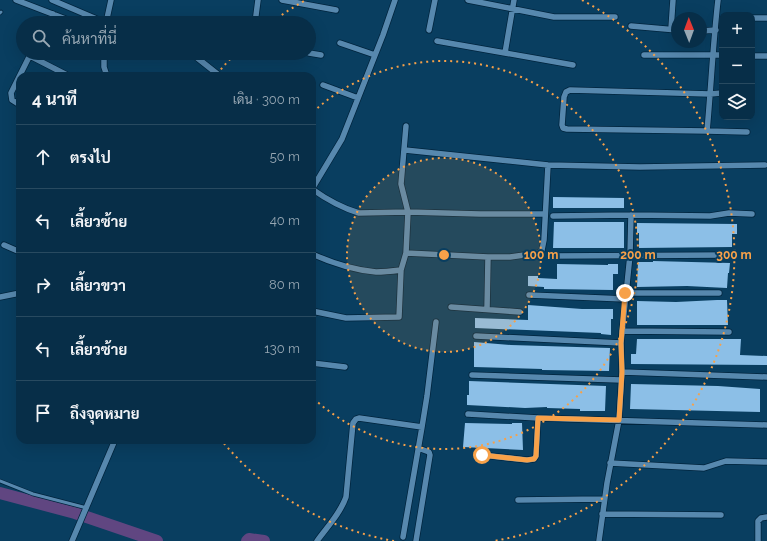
<!DOCTYPE html>
<html lang="th">
<head>
<meta charset="utf-8">
<style>
	:root { --surface:#072e48; --page:#10364f; --text:#f1f3f6; --muted:#98a8b4; --line:#284a60 }
	body { margin:0; font-family:Raleway,Sarabun,sans-serif; background:var(--page); color:var(--text) }
	.controls { position:absolute; right:12px; top:12px; display:grid; overflow:hidden; border-radius:8px; box-shadow:0 4px 16px #0002 }
	.controls button { width:36px; height:36px; display:grid; place-items:center; padding:0; border:0; border-bottom:1px solid var(--line); background:var(--surface); color:var(--text); font:20px sans-serif }
	.compass { position:absolute; left:671px; top:12px; width:36px; height:36px; border-radius:50%; background:var(--surface); box-shadow:0 4px 16px #0002; rotate:359deg }
	.stop { position:absolute; width:12px; height:12px; margin:-9px; border:3px solid #f7a149; border-radius:50%; background:#fff }
	.stop.end { background:#f7a149; border-color:#fff; box-shadow:0 1px 4px #0008 }
	.list { margin:0; padding:0; list-style:none }
	h2 { display:flex; justify-content:space-between; align-items:center; height:52px; margin:0; padding:0 16px; font-size:17px }
	h2 small { font-size:13px; font-weight:400; color:var(--muted) }
	.list li { display:grid; grid-template-columns:26px 1fr auto; gap:12px; align-items:center; box-sizing:border-box; height:64px; padding:0 16px; border-top:1px solid var(--line) }
	.list b { display:block; font-size:15px; white-space:nowrap }
	.list em { font-size:13px; font-style:normal; color:var(--muted) }
	.icon { flex:none; width:22px; height:22px; fill:none; stroke:currentColor; stroke-width:2; stroke-linecap:round; stroke-linejoin:round }
	.map { position:relative; flex:none; width:767px; height:541px; overflow:hidden }
	.search { position:absolute; background:var(--surface); box-shadow:0 4px 16px #0002; left:16px; top:16px; width:300px; height:44px; display:flex; align-items:center; gap:10px; box-sizing:border-box; padding:0 14px; border-radius:22px; color:var(--muted); font-size:15px }
	.panel { position:absolute; background:var(--surface); box-shadow:0 4px 16px #0002; left:16px; top:72px; width:300px; height:372px; border-radius:12px }
	.map>svg:first-child { display:block }
</style>
</head>
<body>
<div class="map">
<svg width="767" height="541" viewBox="0 0 767 541">
	<rect width="100%" height="100%" fill="#093e60"/>
	<g fill="none" stroke-linecap="round" stroke-linejoin="round">
		<path stroke="#604681" stroke-width="12" d="M0,493L75,513L157,541
			M247,541L249,539L264,541"/>
	</g>
	<path fill="#8cbfe7" d="M553,197L624,198V208H553Z
		M554,222H624V248H553Z
		M637,223L737,224V234H732V247L639,248V233H637Z
		M653,261L730,263L729,273H728L727,288L687,286L637,287L638,262H653Z
		M557,264L608,265V264H618V274H613V290L544,289V287L528,286V276H538V278L557,279Z
		M717,300H727L728,325H637V301L676,302Z
		M528,305L582,309H613V319H611V335L601,334V333L475,328V318L528,320Z
		M637,339H741L740,355L767,356V365L631,364V354H636Z
		M474,342L511,345L610,348L609,371L542,370V369L474,367Z
		M469,381L606,386L605,411H580V409L547,408V407L525,408L467,405V395H469Z
		M631,384L718,386L760,389V412L630,409Z
		M465,423L512,424V423H522L523,450L463,447Z"/>
	<g fill="none" stroke-linecap="round" stroke-linejoin="round">
		<defs>
			<path id="service" d="M0,13L1,12
				M0,481L33,494L87,508"/>
			<path id="minor" d="M16,0L76,23
				M52,0L106,23
				M282,0L336,10
				M468,0L554,17H615
				M718,0C713,43 711,88 707,131L567,129L563,128L562,125L564,97L566,92L570,90L710,94L722,93
				M752,18H767
				M48,23L53,14
				M106,23L111,0
				M255,23L258,0
				M631,26L677,30
				M671,29L673,0
				M429,30L435,0
				M701,31L716,30
				M437,41L573,65
				M340,43L375,55
				M104,53V67L107,76
				M191,53L220,76
				M309,53L321,55
				M505,53L514,0
				M644,55H722
				M30,56L69,76
				M752,56H767
				M323,85L358,98
				M20,105L12,100L11,93L31,53
				M707,131L747,132
				M405,150L548,165L640,167L765,165
				M312,189C326,199 342,208 359,213L408,212L480,214H545
				M312,189L342,139L383,35L395,0
				M553,216L631,215L710,216L729,213L752,214
				M4,245L20,252
				M406,253L488,257H510L539,253L542,250L544,240L548,165
				M312,254C332,263 354,270 376,272C384,272 393,271 401,270
				M551,256L726,255
				M625,293H719
				M529,295L625,299
				M0,297L20,293
				M451,307L520,312
				M487,309L488,257
				M312,311L346,318L399,317L401,270L406,253L408,212L401,184L406,126
				M622,331L729,332
				M476,336L621,343
				M312,363L345,367
				M622,372L767,377
				M472,375L621,380
				M468,414L538,418L767,425
				M422,427L427,396L436,322
				M482,455L527,460L534,459L536,456L538,418
				M610,463L704,468L726,461L767,462
				M518,500L604,499
				M602,514L721,515
				M72,541L115,440
				M317,541C327,527 340,514 346,497L353,423L356,419L359,418L422,427L403,537
				M416,541L430,455L429,452L418,448
				M599,541L607,483L619,420L622,372L621,343L630,255L631,215
				M758,541V521L761,518L767,517"/>
		</defs>
		<use href="#service" stroke="#00243d" stroke-width="4.5"/>
		<use href="#minor" stroke="#00243d" stroke-width="7"/>
		<use href="#service" stroke="#5788ae" stroke-width="3"/>
		<use href="#minor" stroke="#5788ae" stroke-width="5.5"/>
	</g>
	<g fill="none" stroke-linecap="round" stroke-linejoin="round">
		<path stroke="#f7a149" stroke-width="5" d="M482,455L527,460L534,459L536,456L538,418L619,420L622,372L621,343L625,293"/>
	</g>
	<circle cx="444" cy="255" r="97" fill="#f7a149" fill-opacity=".12"/>
	<g fill="none" stroke="#f7a149" stroke-width="2" stroke-dasharray="2 4">
		<circle cx="444" cy="255" r="97"/>
		<path d="M313 112A194 194 0 1 1 313 398"/>
		<path d="M394 541A290 290 0 0 1 222 441M217 74A290 290 0 0 1 235 54M272 22A290 290 0 0 1 306 0M582 0A290 290 0 0 1 494 541"/>
	</g>
	<circle cx="444" cy="255" r="6" fill="#f7a149" stroke="#093e60" stroke-width="2"/>
	<g font-size="12" text-anchor="middle" font-weight="bold" fill="#f7a149" stroke="#093e60" stroke-width="4" stroke-linejoin="round" paint-order="stroke">
		<text x="541" y="259">100 m</text>
		<text x="638" y="259">200 m</text>
		<text x="734" y="259">300 m</text>
	</g>
</svg>
<div class="controls">
<button>+</button>
<button>−</button>
<button><svg class="icon" aria-label="layers" viewBox="0 0 24 24"><path d="M12 4l9 5-9 5-9-5zM3 14l9 5 9-5"/></svg></button>
</div>
<svg class="compass" viewBox="-18 -18 36 36"><path d="M0-13l5 13h-10z" fill="#e53935"/><path d="M0 13l5-13h-10z" fill="#98a8b4"/></svg>
<div class="stop" style="left:482px;top:455px"></div>
<div class="stop end" style="left:625px;top:293px"></div>
<div class="search"><svg class="icon" aria-label="search" viewBox="0 0 24 24"><circle cx="10" cy="10" r="6"/><path d="M15 15l6 6"/></svg>ค้นหาที่นี่</div>
<section class="panel">
<h2>4 นาที<small>เดิน · 300 m</small></h2>
<ul class="list">
<li><svg class="icon" aria-label="ahead" viewBox="0 0 24 24"><path d="M12 20V5M6 11l6-6 6 6"/></svg><div><b>ตรงไป</b></div><em>50 m</em></li>
<li><svg class="icon" aria-label="left" viewBox="0 0 24 24"><path d="M17 20v-9H6M10 6l-5 5 5 5"/></svg><div><b>เลี้ยวซ้าย</b></div><em>40 m</em></li>
<li><svg class="icon" aria-label="right" viewBox="0 0 24 24"><path d="M7 20v-9h11M14 6l5 5-5 5"/></svg><div><b>เลี้ยวขวา</b></div><em>80 m</em></li>
<li><svg class="icon" aria-label="left" viewBox="0 0 24 24"><path d="M17 20v-9H6M10 6l-5 5 5 5"/></svg><div><b>เลี้ยวซ้าย</b></div><em>130 m</em></li>
<li><svg class="icon" aria-label="arrive" viewBox="0 0 24 24"><path d="M6 21V4h12l-3 4 3 4H6"/></svg><div><b>ถึงจุดหมาย</b></div></li>
</ul>
</section>
</div>
</body>
</html>
